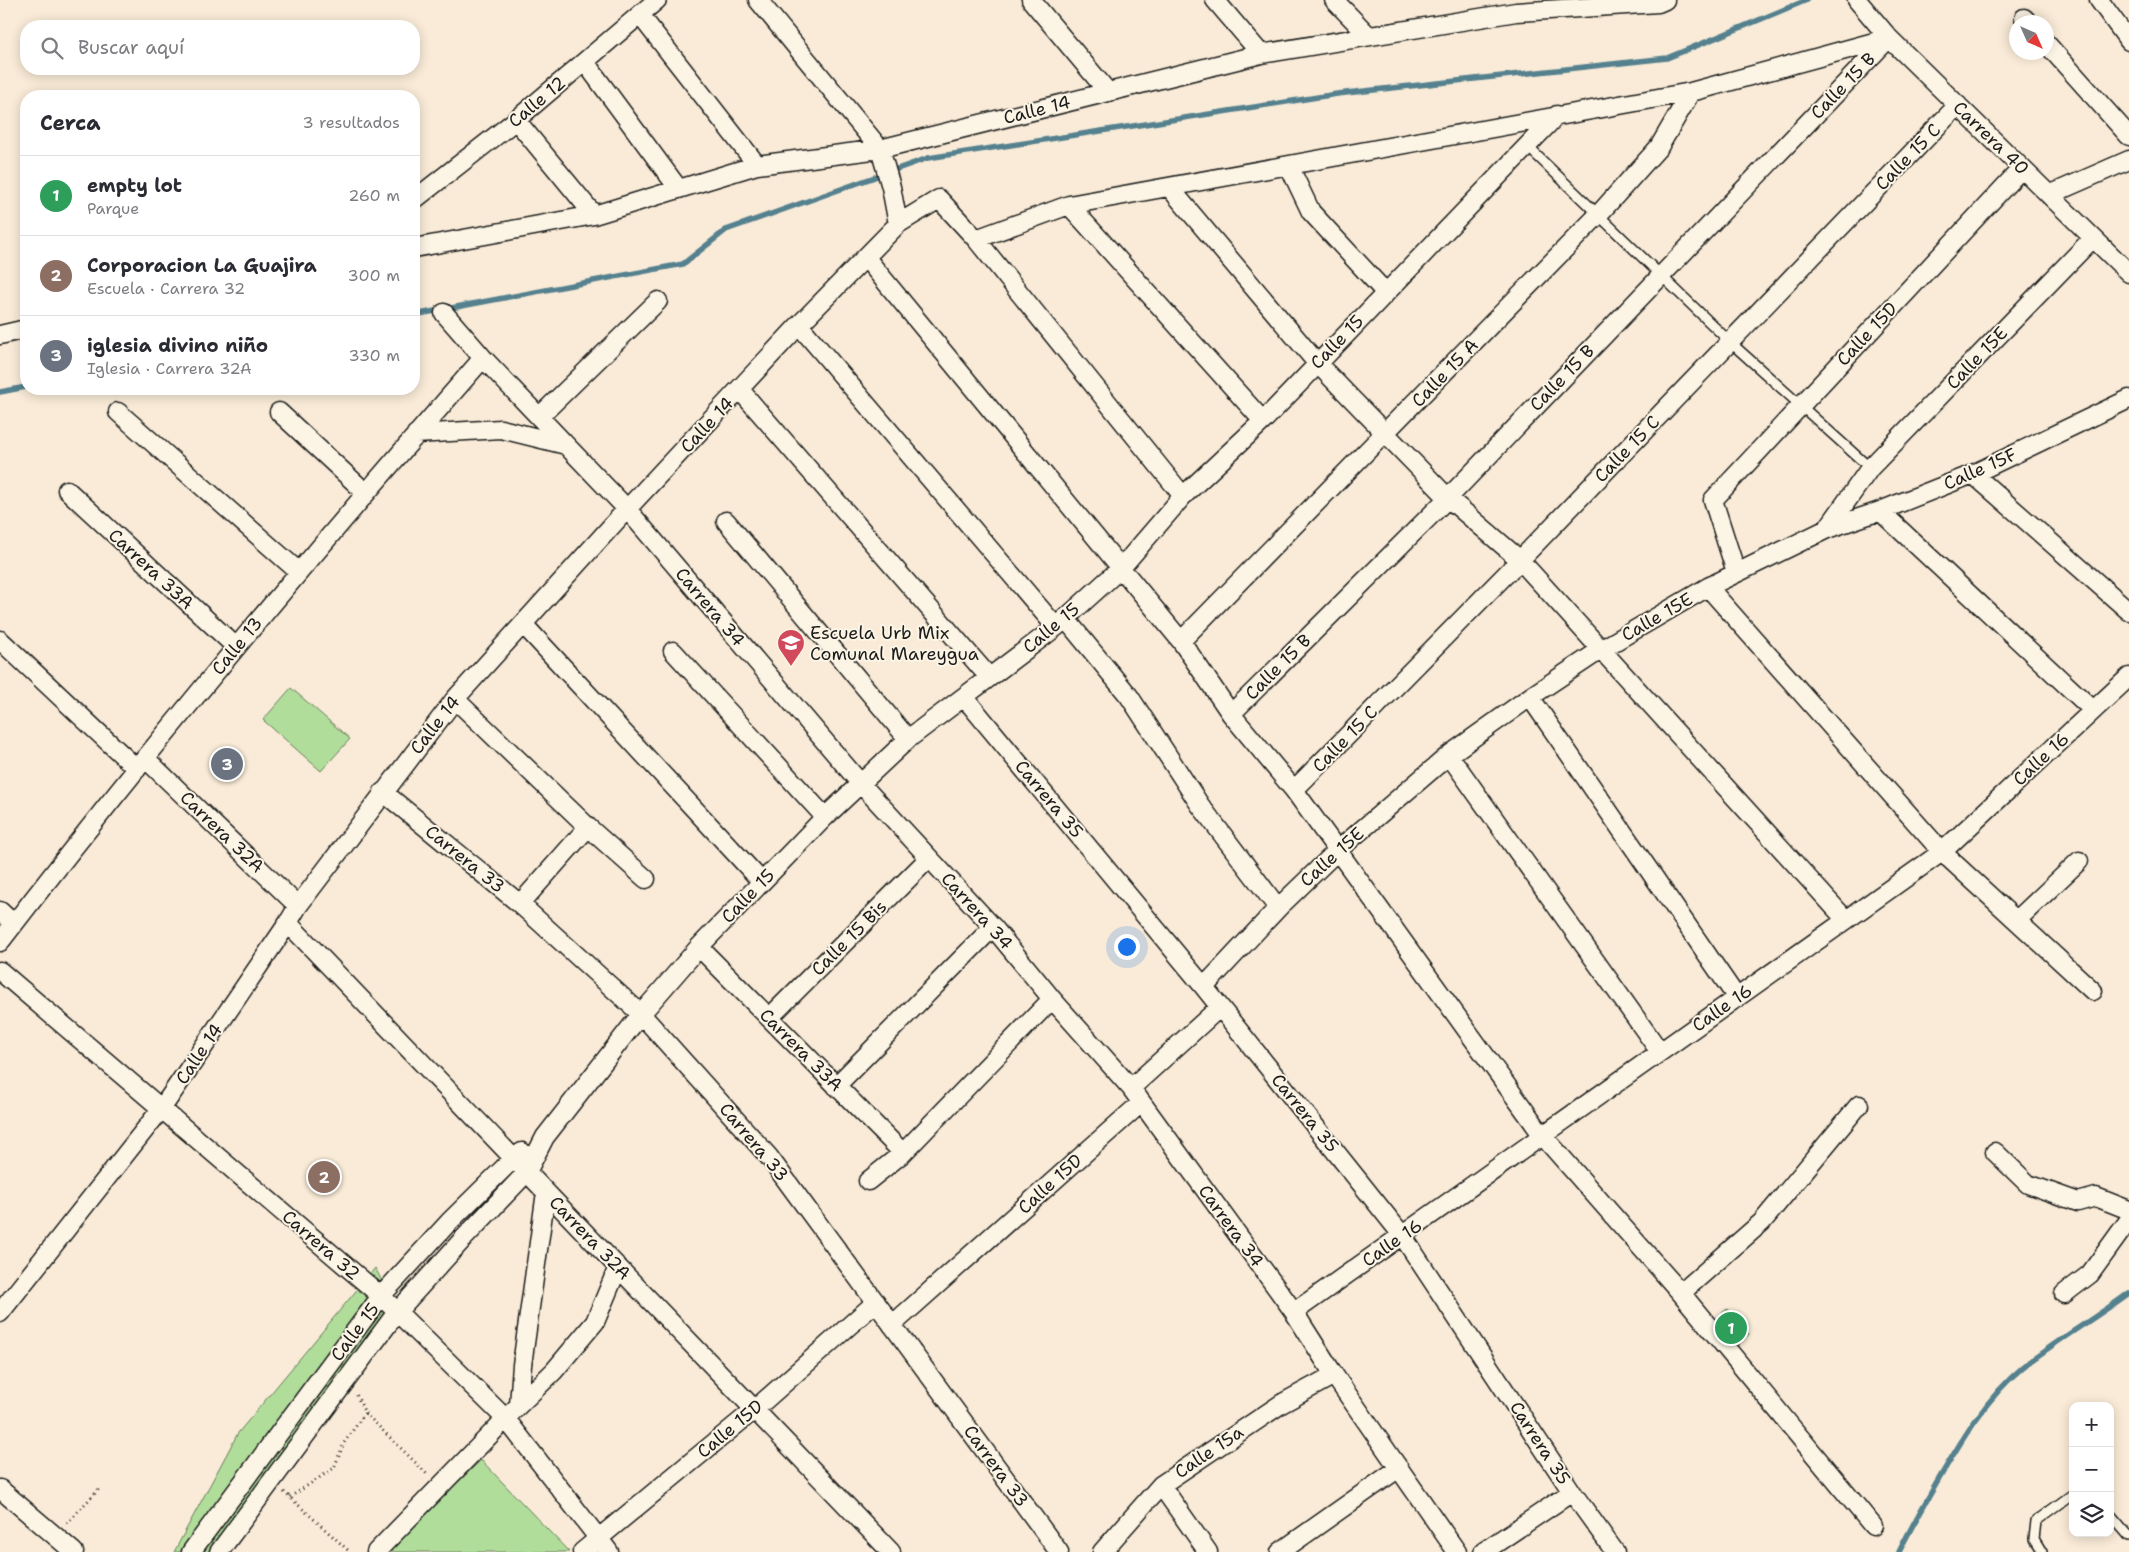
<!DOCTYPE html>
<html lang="es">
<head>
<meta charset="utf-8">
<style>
	:root { --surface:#fff; --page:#f7f7f7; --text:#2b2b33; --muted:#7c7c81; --line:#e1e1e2; --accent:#0b8043 }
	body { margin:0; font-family:"Shantell Sans",sans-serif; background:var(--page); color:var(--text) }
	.controls { position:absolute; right:15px; bottom:15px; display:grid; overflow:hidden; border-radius:10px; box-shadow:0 2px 12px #0003 }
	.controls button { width:45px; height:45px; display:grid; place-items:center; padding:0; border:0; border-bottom:1px solid var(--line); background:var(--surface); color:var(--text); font:25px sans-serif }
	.compass { position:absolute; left:2009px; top:15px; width:45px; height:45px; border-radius:50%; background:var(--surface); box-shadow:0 2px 12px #0003; rotate:135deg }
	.you { position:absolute; left:1126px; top:946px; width:18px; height:18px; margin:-12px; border:4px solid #fff; border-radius:50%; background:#1a73e8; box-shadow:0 0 0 8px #1a73e833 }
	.badge { display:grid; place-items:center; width:32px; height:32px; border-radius:50%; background:var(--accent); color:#fff; font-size:16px; font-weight:700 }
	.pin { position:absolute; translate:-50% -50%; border:2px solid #fff; box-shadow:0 1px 5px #0006 }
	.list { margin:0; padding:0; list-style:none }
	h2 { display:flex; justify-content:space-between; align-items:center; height:65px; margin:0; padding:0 20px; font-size:21px }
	h2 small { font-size:16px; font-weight:400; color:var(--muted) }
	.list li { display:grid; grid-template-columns:32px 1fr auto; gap:15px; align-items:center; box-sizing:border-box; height:80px; padding:0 20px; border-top:1px solid var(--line) }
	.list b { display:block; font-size:19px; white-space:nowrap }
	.list p { margin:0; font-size:16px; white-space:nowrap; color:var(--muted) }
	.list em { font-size:16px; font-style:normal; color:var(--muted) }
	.icon { flex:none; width:28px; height:28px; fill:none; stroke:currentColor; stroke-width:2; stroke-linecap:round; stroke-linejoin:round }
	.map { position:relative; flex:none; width:2129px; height:1552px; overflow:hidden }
	.search { position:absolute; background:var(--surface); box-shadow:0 2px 12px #0003; left:20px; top:20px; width:400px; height:55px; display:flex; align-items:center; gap:12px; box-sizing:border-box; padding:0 18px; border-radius:20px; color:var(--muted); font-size:19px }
	.panel { position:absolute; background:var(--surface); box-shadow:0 2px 12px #0003; left:20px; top:90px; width:400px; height:305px; border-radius:20px }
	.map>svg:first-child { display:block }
</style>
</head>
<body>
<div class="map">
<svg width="2129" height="1552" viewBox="0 0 2129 1552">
	<rect width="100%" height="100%" fill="#f9ebd7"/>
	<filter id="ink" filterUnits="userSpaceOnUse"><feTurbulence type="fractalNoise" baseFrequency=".02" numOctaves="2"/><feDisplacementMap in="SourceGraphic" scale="10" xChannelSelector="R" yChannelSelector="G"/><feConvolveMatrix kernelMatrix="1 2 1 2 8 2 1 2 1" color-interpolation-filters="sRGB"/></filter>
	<g filter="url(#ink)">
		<path fill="#b1dd9b" stroke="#667c5c" d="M291,688L350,739L321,771L263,720Z
			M375,1268L393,1301L216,1552H174L238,1433Z
			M1727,1309L1749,1334L1736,1347L1713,1321Z
			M481,1460L569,1552H385Z"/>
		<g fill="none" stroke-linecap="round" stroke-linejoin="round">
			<path stroke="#55818f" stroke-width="5.5" d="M414,315L683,264L726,230L928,158L1337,94L1667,58L1807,0
				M0,392L26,387
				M1899,1552C1911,1527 1925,1503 1939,1479C1962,1439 1987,1397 2023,1367C2057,1340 2094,1319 2129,1293"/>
			<defs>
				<path id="service" d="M1527,146L1730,342L1870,468
					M2110,1514L2129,1536
					M2042,1552L2034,1539L2036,1521L2073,1494"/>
				<path id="minor" d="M758,0L880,149L891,187L898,224
					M1031,0L1108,92
					M1215,0L1261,54
					M1334,0L1368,35
					M1857,0L1889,38L2129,273
					M2099,0L2129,41
					M640,15L757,165
					M2024,18L2028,22
					M2046,43L2129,136
					M585,62L678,188
					M516,120L594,215
					M1289,166L1311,212L1385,292
					M1170,188L1317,363L1448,498L1520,560L1846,920
					M2049,195L2129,160
					M414,200L516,120L657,0
					M1069,205L1263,421
					M976,239L1069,205L1691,92L1889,38
					M414,248L594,215L757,165L880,149L1261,54L1516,12L1658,3L1665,0
					M866,258L1181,641L1231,714L1294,790L1543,1136L1681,1293L1873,1526
					M444,313L483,358L627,509L861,784L993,927L1052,999L1131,1088L1294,1312L1334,1375L1457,1552
					M799,325L1056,627
					M0,335L26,329
					M740,390L989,677
					M118,412L299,572
					M279,412L366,493
					M539,417L658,301
					M416,434L501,429L566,445
					M1973,474L2129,611
					M67,490L236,647
					M1880,511L2093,710
					M726,521L908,739
					M1827,529L1870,468L2093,238
					M1736,572L1713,500L2022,168
					M1708,587L1942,852L2093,991
					M1065,618L1129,696L1200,805L1278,908
					M523,624L761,881
					M0,640L137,769
					M1181,641L1599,214L1659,147L1691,92
					M673,651L825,817
					M964,697L1204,987L1402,1235L1572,1492L1615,1552
					M1530,697L1737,998
					M455,699L588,827L646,879
					M1231,714L1448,498L1889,38
					M1449,755L1660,1052
					M145,758L298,906
					M1294,790L1520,560L1958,105
					M383,792L520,904L641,1014L769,1157L1059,1552
					M520,904L588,827
					M0,911L14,924
					M2017,920L2079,861
					M288,923L891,1552
					M0,942C154,742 317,548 483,358
					M699,947L903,1153
					M0,971L381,1296L506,1419L609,1552
					M1204,987L1278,908L1337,851L1449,755L1530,697L1602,649L1708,587L1827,529L1880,511L1973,474L2129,399
					M769,1018L929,858
					M836,1086L993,927
					M1131,1088L1220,1007
					M1995,1152L2028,1184L2078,1202L2096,1197L2129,1210
					M868,1181L903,1153L1052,999
					M1681,1293L1762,1222L1859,1105
					M2064,1294L2090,1274L2129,1220
					M1294,1312L1942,852L2129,677
					M0,1313L162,1108L288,923L298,906L455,699L627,509L799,325L898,224L939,199L976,239L1183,496
					M892,1325L1141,1103
					M519,1405L554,1371L595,1322L618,1267
					M1161,1485L1208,1552
					M0,1489L74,1552
					M191,1552L381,1296L449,1222L514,1158L522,1152
					M219,1552L397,1312L464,1238L527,1172L545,1137L641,1014L699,947L825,817L908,739L1056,627L1121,568L1183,496L1263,421L1557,115
					M376,1552L519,1405L522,1365L546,1192
					M582,1552L754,1410L876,1302
					M1102,1552L1161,1485L1281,1404L1334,1375
					M1280,1552L1399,1468
					M1483,1552L1572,1492"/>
			</defs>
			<use href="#service" stroke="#1c1c1c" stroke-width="12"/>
			<use href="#minor" stroke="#1c1c1c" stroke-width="21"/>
			<path stroke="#1c1c1c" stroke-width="3" stroke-dasharray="1 4" stroke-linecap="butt" d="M365,1413L428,1475
				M284,1492L350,1552
				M290,1497L334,1468L344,1443L365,1413L356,1394
				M67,1523L99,1489"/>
			<use href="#service" stroke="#fcf5e5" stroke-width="9"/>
			<use href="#minor" stroke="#fcf5e5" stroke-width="18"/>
		</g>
	</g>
	<defs>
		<symbol id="school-pin" viewBox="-11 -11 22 30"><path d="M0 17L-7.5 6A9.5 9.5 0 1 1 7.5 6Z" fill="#d1495b" stroke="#fcf5e5"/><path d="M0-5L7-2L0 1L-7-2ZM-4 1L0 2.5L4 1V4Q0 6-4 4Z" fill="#fff"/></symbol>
	</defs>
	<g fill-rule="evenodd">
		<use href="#school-pin" x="775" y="627" width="32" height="43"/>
	</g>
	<g text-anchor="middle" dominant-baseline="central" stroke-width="4" stroke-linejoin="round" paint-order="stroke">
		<g font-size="18" fill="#1c1c1c" stroke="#fcf5e5">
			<text transform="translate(1843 86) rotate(-46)">Calle 15 B</text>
			<text transform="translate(537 102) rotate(-40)">Calle 12</text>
			<text transform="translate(1037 110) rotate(-14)">Calle 14</text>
			<text transform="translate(1991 138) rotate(44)">Carrera 40</text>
			<text transform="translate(1908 157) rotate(-46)">Calle 15 C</text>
			<text transform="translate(1867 334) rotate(-47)">Calle 15D</text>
			<text transform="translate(1337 342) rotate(-46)">Calle 15</text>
			<text transform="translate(1977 358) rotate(-46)">Calle 15E</text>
			<text transform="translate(1445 373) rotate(-46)">Calle 15 A</text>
			<text transform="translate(1562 378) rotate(-46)">Calle 15 B</text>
			<text transform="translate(707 425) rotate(-47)">Calle 14</text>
			<text transform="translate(1627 449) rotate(-46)">Calle 15 C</text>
			<text transform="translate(1980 469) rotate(-24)">Calle 15F</text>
			<text transform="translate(151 569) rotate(43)">Carrera 33A</text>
			<text transform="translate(710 607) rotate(50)">Carrera 34</text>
			<text transform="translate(1657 617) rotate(-30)">Calle 15E</text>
			<text transform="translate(1051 628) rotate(-40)">Calle 15</text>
			<text transform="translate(237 646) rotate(-51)">Calle 13</text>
			<text transform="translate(1278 667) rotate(-45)">Calle 15 B</text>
			<text transform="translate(435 725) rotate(-52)">Calle 14</text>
			<text transform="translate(1345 739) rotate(-46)">Calle 15 C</text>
			<text transform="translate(2041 759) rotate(-43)">Calle 16</text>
			<text transform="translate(1049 799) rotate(50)">Carrera 35</text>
			<text transform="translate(222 832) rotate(44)">Carrera 32A</text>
			<text transform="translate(1332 857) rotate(-42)">Calle 15E</text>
			<text transform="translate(465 859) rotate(39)">Carrera 33</text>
			<text transform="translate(748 896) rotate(-46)">Calle 15</text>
			<text transform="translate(977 911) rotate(48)">Carrera 34</text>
			<text transform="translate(849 938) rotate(-45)">Calle 15 Bis</text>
			<text transform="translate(1722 1008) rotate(-35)">Calle 16</text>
			<text transform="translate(801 1050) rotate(45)">Carrera 33A</text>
			<text transform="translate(199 1054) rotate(-56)">Calle 14</text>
			<text transform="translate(1305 1113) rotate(51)">Carrera 35</text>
			<text transform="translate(754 1142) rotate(50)">Carrera 33</text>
			<text transform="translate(1050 1184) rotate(-42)">Calle 15D</text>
			<text transform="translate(1231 1226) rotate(54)">Carrera 34</text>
			<text transform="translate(590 1238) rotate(46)">Carrera 32A</text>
			<text transform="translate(1392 1243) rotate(-35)">Calle 16</text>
			<text transform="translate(321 1245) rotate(41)">Carrera 32</text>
			<text transform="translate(355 1332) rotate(-53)">Calle 15</text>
			<text transform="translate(730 1429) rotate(-40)">Calle 15D</text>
			<text transform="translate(1540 1443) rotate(57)">Carrera 35</text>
			<text transform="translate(1209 1452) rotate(-34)">Calle 15a</text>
			<text transform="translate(996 1466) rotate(54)">Carrera 33</text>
		</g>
		<g font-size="18" fill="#1c1c1c" stroke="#fcf5e5" text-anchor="start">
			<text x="810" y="633">Escuela Urb Mix<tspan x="810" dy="21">Comunal Mareygua</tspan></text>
		</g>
	</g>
</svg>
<div class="controls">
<button>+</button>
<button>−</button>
<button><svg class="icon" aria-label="layers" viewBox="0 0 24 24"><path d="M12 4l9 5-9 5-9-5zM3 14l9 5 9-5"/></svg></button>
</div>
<svg class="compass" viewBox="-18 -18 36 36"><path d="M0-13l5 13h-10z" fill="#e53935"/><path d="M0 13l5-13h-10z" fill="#7c7c81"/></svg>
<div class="you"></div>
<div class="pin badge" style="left:1731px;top:1328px;background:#2e9e5b">1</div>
<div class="pin badge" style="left:324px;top:1177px;background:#8d6e63">2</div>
<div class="pin badge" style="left:227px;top:764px;background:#6b7280">3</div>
<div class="search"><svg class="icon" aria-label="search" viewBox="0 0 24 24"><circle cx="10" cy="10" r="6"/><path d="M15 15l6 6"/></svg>Buscar aquí</div>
<section class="panel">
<h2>Cerca<small>3 resultados</small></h2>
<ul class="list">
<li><span class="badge" style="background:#2e9e5b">1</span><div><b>empty lot</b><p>Parque</p></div><em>260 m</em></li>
<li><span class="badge" style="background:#8d6e63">2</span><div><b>Corporacion La Guajira</b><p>Escuela · Carrera 32</p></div><em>300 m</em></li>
<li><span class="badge" style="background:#6b7280">3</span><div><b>iglesia divino niño</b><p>Iglesia · Carrera 32A</p></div><em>330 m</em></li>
</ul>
</section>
</div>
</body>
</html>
